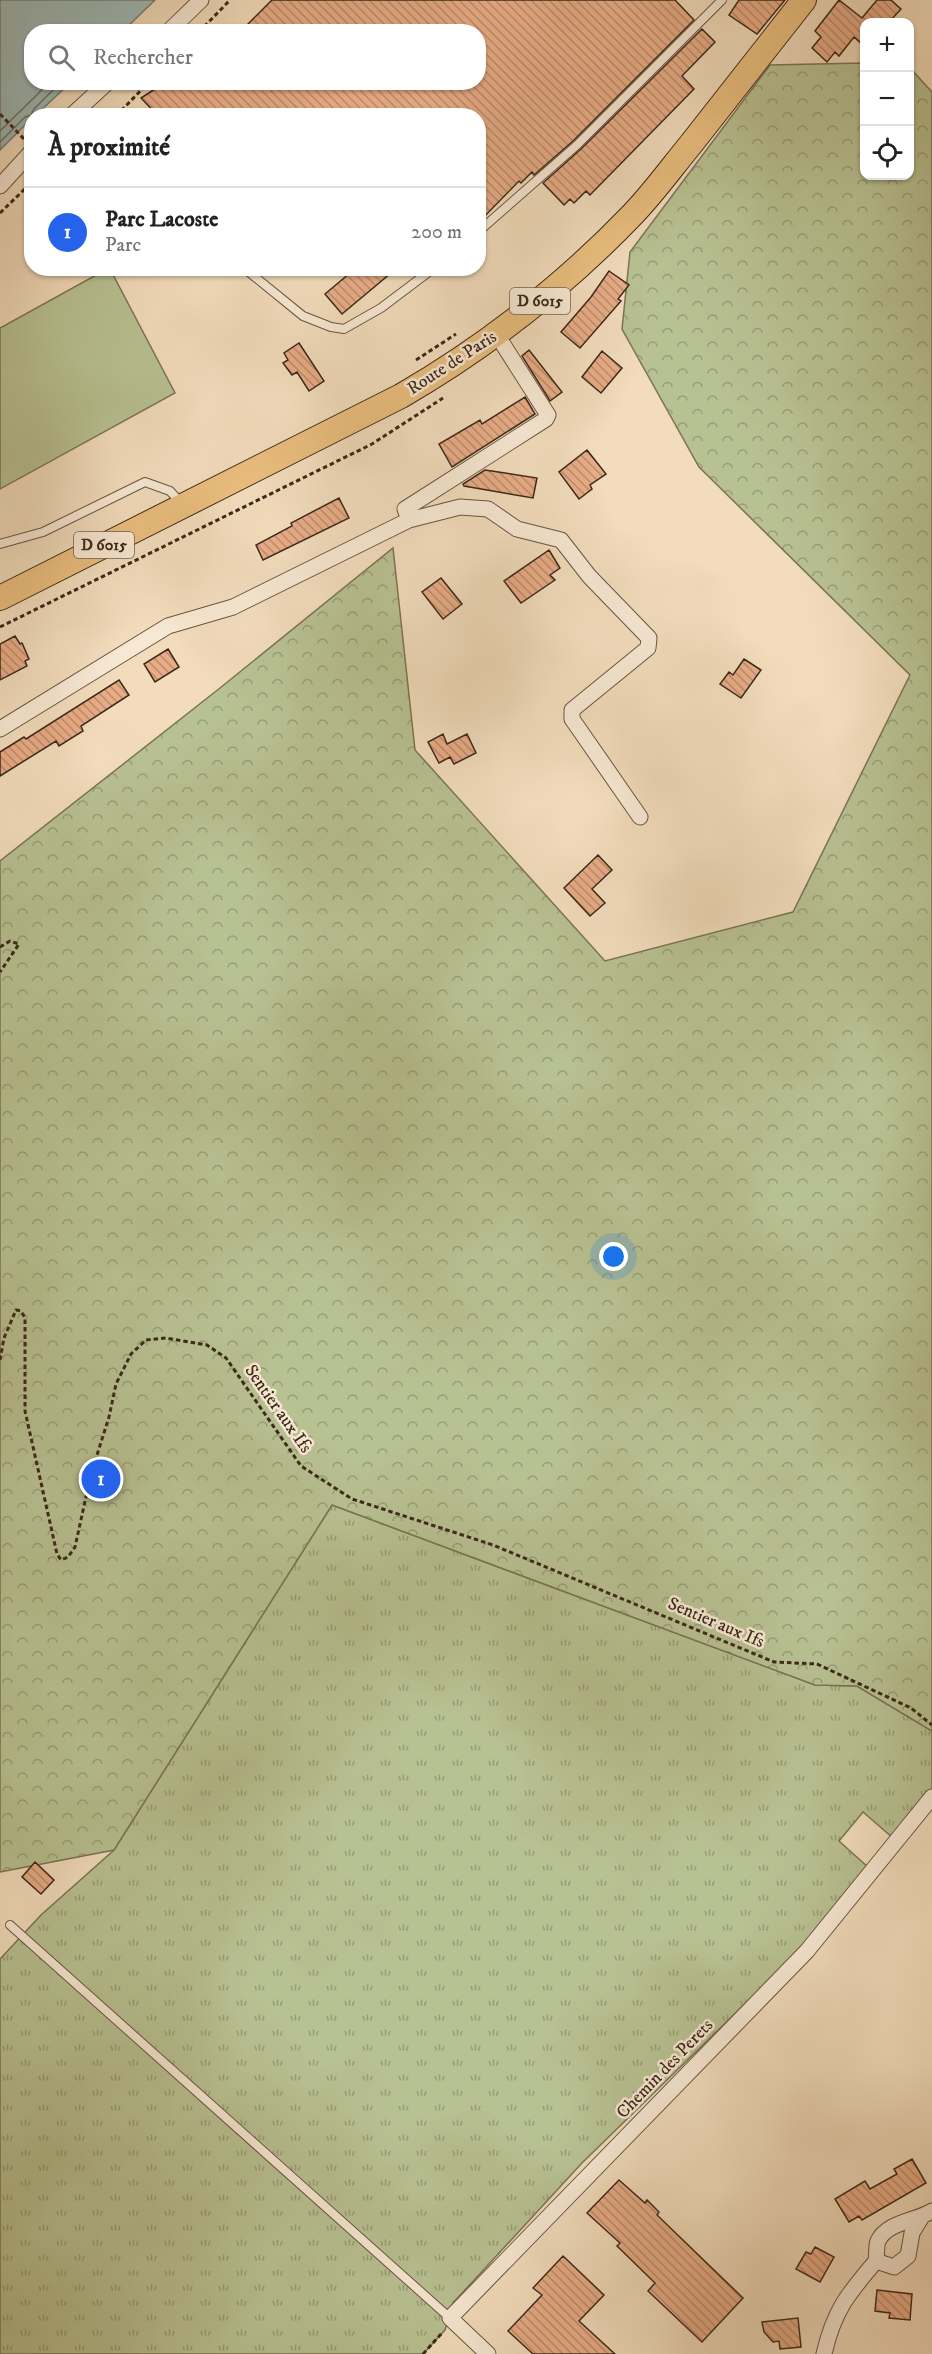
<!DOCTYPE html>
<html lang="fr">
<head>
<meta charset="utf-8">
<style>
	:root { --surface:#fff; --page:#f2f2f2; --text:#222; --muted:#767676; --line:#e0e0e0; --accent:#2563eb }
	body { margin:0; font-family:"IM FELL DW Pica",serif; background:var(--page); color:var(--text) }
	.controls { position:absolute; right:18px; top:18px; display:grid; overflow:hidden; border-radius:12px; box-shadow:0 2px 4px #0004 }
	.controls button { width:54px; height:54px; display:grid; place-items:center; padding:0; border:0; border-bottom:2px solid var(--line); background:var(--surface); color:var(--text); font:30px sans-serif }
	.you { position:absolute; left:614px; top:1257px; width:21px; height:21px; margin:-15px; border:4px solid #fff; border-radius:50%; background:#1a73e8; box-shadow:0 0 0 9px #1a73e833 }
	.badge { display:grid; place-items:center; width:39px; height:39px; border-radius:50%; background:var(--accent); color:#fff; font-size:20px; font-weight:700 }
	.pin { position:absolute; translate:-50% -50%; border:3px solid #fff; box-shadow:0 2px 6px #0006 }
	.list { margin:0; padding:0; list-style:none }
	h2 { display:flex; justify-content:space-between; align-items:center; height:78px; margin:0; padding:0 24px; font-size:26px }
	h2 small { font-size:20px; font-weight:400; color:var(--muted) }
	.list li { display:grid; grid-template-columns:39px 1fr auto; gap:18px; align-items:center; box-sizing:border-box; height:90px; padding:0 24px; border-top:2px solid var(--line) }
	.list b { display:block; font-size:22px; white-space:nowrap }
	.list p { margin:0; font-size:20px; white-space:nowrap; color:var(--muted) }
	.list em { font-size:20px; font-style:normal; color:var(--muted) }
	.icon { flex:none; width:33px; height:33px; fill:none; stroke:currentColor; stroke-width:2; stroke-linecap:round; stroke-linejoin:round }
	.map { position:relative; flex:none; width:932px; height:2354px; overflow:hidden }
	.search { position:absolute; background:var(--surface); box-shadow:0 2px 4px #0004; left:24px; top:24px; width:462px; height:66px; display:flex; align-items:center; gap:15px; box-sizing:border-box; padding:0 21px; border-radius:24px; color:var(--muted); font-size:22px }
	.panel { position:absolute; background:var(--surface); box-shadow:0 2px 4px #0004; left:24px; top:108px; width:462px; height:168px; border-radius:24px }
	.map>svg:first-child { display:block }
</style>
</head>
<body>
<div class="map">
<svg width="932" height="2354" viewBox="0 0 932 2354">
	<defs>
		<pattern id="grass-tufts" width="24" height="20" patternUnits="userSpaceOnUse" patternTransform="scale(1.5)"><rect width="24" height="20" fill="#b8c192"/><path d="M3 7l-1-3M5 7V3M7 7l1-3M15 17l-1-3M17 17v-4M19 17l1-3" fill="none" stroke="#979d76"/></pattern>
		<pattern id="forest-crowns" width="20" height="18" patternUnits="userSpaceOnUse" patternTransform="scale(1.5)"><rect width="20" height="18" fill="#b8c192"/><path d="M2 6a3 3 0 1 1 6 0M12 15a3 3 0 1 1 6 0" fill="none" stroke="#979d76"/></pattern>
		<pattern id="building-back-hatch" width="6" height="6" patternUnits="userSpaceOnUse" patternTransform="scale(1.5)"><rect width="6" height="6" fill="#e8ac86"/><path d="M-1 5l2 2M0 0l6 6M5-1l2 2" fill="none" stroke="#bd8c6d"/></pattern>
	</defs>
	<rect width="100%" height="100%" fill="#f2dcbc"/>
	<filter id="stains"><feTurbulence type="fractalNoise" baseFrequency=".00333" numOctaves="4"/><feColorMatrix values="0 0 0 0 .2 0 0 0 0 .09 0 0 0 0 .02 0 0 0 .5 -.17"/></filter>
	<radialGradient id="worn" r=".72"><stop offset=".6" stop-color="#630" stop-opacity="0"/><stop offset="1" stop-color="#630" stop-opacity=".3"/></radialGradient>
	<path fill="url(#grass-tufts)" stroke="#7a7456" stroke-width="1.5" d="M332,1505L815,1685L857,1686L932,1731V1795L893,1838L863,1812L839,1841L869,1868L796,1954L582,2163L453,2303L445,2330L423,2354H0V1959L41,1915L114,1850Z"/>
	<path fill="url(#forest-crowns)" stroke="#7a7456" stroke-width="1.5" d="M864,63V176H910V68L932,92V1731L857,1686L815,1685L332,1505L114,1850L0,1872V861L220,688L393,548L415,750L605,961L793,912L910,675L699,467L622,329L630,252L770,65Z"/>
	<path fill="#b8c192" stroke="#7a7456" stroke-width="1.5" d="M107,269H110L175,393L0,489V328Z"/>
	<path fill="#9dbab8" stroke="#768078" stroke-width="1.5" d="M0,0H155L123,31L32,32V82L70,83L36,115L32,116L31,119L0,150Z"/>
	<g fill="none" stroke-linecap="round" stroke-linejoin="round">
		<path stroke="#6c7168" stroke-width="1.5" d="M0,131L50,82
			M0,142L25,117L31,115L34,109L61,82"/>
	</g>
	<path fill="url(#building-back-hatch)" stroke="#3b2819" stroke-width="1.5" d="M272,0H675L694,20L573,141L534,175L532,172L521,183L519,181L478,223V116H158L141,98L166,82H478V32H240Z
		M739,0H785L757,34L729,15Z
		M839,0L862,18L877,0H891L901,9L889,22H864V46L854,37L839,56L835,52L827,62L812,48L821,37L815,31Z
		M702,29L715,42L682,76L694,89L590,195L586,191L574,203L570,199L564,205L543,183L581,149Z
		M356,268H397L342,314L325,294Z
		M609,271L629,285L618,299L621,301L580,348L561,332L591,297Z
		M299,343L324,381L309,391L297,372L292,375L283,363L288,360L284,353Z
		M529,350L562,392L550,401L522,356Z
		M602,351L622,368L601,393L582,377Z
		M525,397L535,414L452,467L439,444L480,420L482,424Z
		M587,450L606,474L590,485L592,489L579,499L559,472Z
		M485,470L537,478L533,498L464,486L463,484Z
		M339,498L349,518L263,560L256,545L292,526L291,523Z
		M549,550L560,568L550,575L555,580L521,603L504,581Z
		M441,578L462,604L443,619L422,592Z
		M15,636L20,644L22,643L29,659L25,661L27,666L0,680V644Z
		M168,649L179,667L155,682L144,664Z
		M744,659L761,670L741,698L720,684L729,672L733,675Z
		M119,680L129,695L81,726L83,731L59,746L56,741L0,776V752L24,737L26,739Z
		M443,734L447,744L467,734L476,753L454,764L450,757L439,763L428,742Z
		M598,855L612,870L592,889L605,903L590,916L564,888Z
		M35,1862L54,1880L41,1894L22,1877Z
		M912,2159L926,2183L862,2220L859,2216L849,2222L835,2199L865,2181L870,2189L897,2174L894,2169Z
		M619,2180L645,2203L647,2200L659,2212L657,2215L743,2298L702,2342L648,2291L655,2283L617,2246L620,2243L587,2213Z
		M815,2247L834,2257L820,2282L796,2269L806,2252L811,2254Z
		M563,2256L604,2295L579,2321L615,2354H533L508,2331L542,2295L533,2288Z
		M877,2290L912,2294L910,2320L889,2318L890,2313L875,2311Z
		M798,2318L801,2347L780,2349L779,2341L773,2342L764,2332L762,2322Z"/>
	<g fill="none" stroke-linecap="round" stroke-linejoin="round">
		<defs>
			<path id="service" d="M478,232L577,145L722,0
				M244,268L303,316L331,327L344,329L381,308L434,268
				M0,544L43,532L145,482L170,491L181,503
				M10,1925L450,2318"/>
			<path id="minor" d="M168,32L201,0
				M71,116L108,82
				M0,186L32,151
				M497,335L548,415L546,419L405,509L409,520L460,507L488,509L517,529L561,540L589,576L649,638L648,648L572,710V719L640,817
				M0,729L168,626L233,607L409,520
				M876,2261C877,2255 876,2246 878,2241C887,2222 916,2221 932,2211
				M876,2261L894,2267L908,2256L912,2233L921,2218
				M488,2354L450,2318L807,1951L932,1797
				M824,2354C834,2310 848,2294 876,2261"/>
			<path id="primary" d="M0,598L401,396C487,346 564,286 633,214C654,192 672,167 691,144C729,96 766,48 804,0"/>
		</defs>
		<use href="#service" stroke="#695542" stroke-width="10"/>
		<use href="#minor" stroke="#695542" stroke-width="17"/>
		<use href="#primary" stroke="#3b2819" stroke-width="26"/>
		<path stroke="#3b2819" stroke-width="3" stroke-dasharray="4.5 3" stroke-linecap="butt" d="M199,32L230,0
			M0,114L24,139
			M116,116L149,82
			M0,213L32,182
			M416,360L456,334
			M0,627L372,444L443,398
			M0,947L10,941L19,944L0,972
			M0,1360L4,1338L16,1310L21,1311L25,1318V1411L57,1554L61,1560L68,1557L75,1547L91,1474L109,1417L116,1384L131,1354L146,1340L166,1338L207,1345L226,1358L301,1466L352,1499L493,1545L774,1662L817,1664L911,1708L932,1725
			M423,2354L442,2333"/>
		<use href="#service" stroke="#f7e8d3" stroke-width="8"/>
		<use href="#minor" stroke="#f7e8d3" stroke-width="15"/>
		<use href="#primary" stroke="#e9be7e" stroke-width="24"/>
	</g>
	<g text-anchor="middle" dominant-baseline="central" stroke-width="5" stroke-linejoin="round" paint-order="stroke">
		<g fill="#f7e8d3" stroke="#736251" stroke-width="1.5">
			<rect x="510" y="288" width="60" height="26" rx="4.5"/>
			<rect x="74" y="532" width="60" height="26" rx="4.5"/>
		</g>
		<g font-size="16" font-weight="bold" fill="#3b2819">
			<text x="540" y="301">D 6015</text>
			<text x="104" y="545">D 6015</text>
		</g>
		<g font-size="18" fill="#3b2819" stroke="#f7e8d3">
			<text transform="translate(452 363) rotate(-33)">Route de Paris</text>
			<text transform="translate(278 1409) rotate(55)">Sentier aux Ifs</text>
			<text transform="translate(716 1623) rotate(23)">Sentier aux Ifs</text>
			<text transform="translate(665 2069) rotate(-46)">Chemin des Perets</text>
		</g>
	</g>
	<rect width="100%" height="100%" filter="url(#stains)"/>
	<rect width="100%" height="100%" fill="url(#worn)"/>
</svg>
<div class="controls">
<button>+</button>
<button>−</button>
<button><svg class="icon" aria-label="locate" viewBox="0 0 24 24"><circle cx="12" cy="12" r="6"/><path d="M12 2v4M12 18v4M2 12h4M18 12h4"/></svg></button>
</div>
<div class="you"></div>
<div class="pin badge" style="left:101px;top:1479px">1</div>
<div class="search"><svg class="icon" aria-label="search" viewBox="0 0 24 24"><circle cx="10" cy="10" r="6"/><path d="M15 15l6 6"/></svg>Rechercher</div>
<section class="panel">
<h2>À proximité<small></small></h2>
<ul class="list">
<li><span class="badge">1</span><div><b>Parc Lacoste</b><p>Parc</p></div><em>200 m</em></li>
</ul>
</section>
</div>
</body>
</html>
